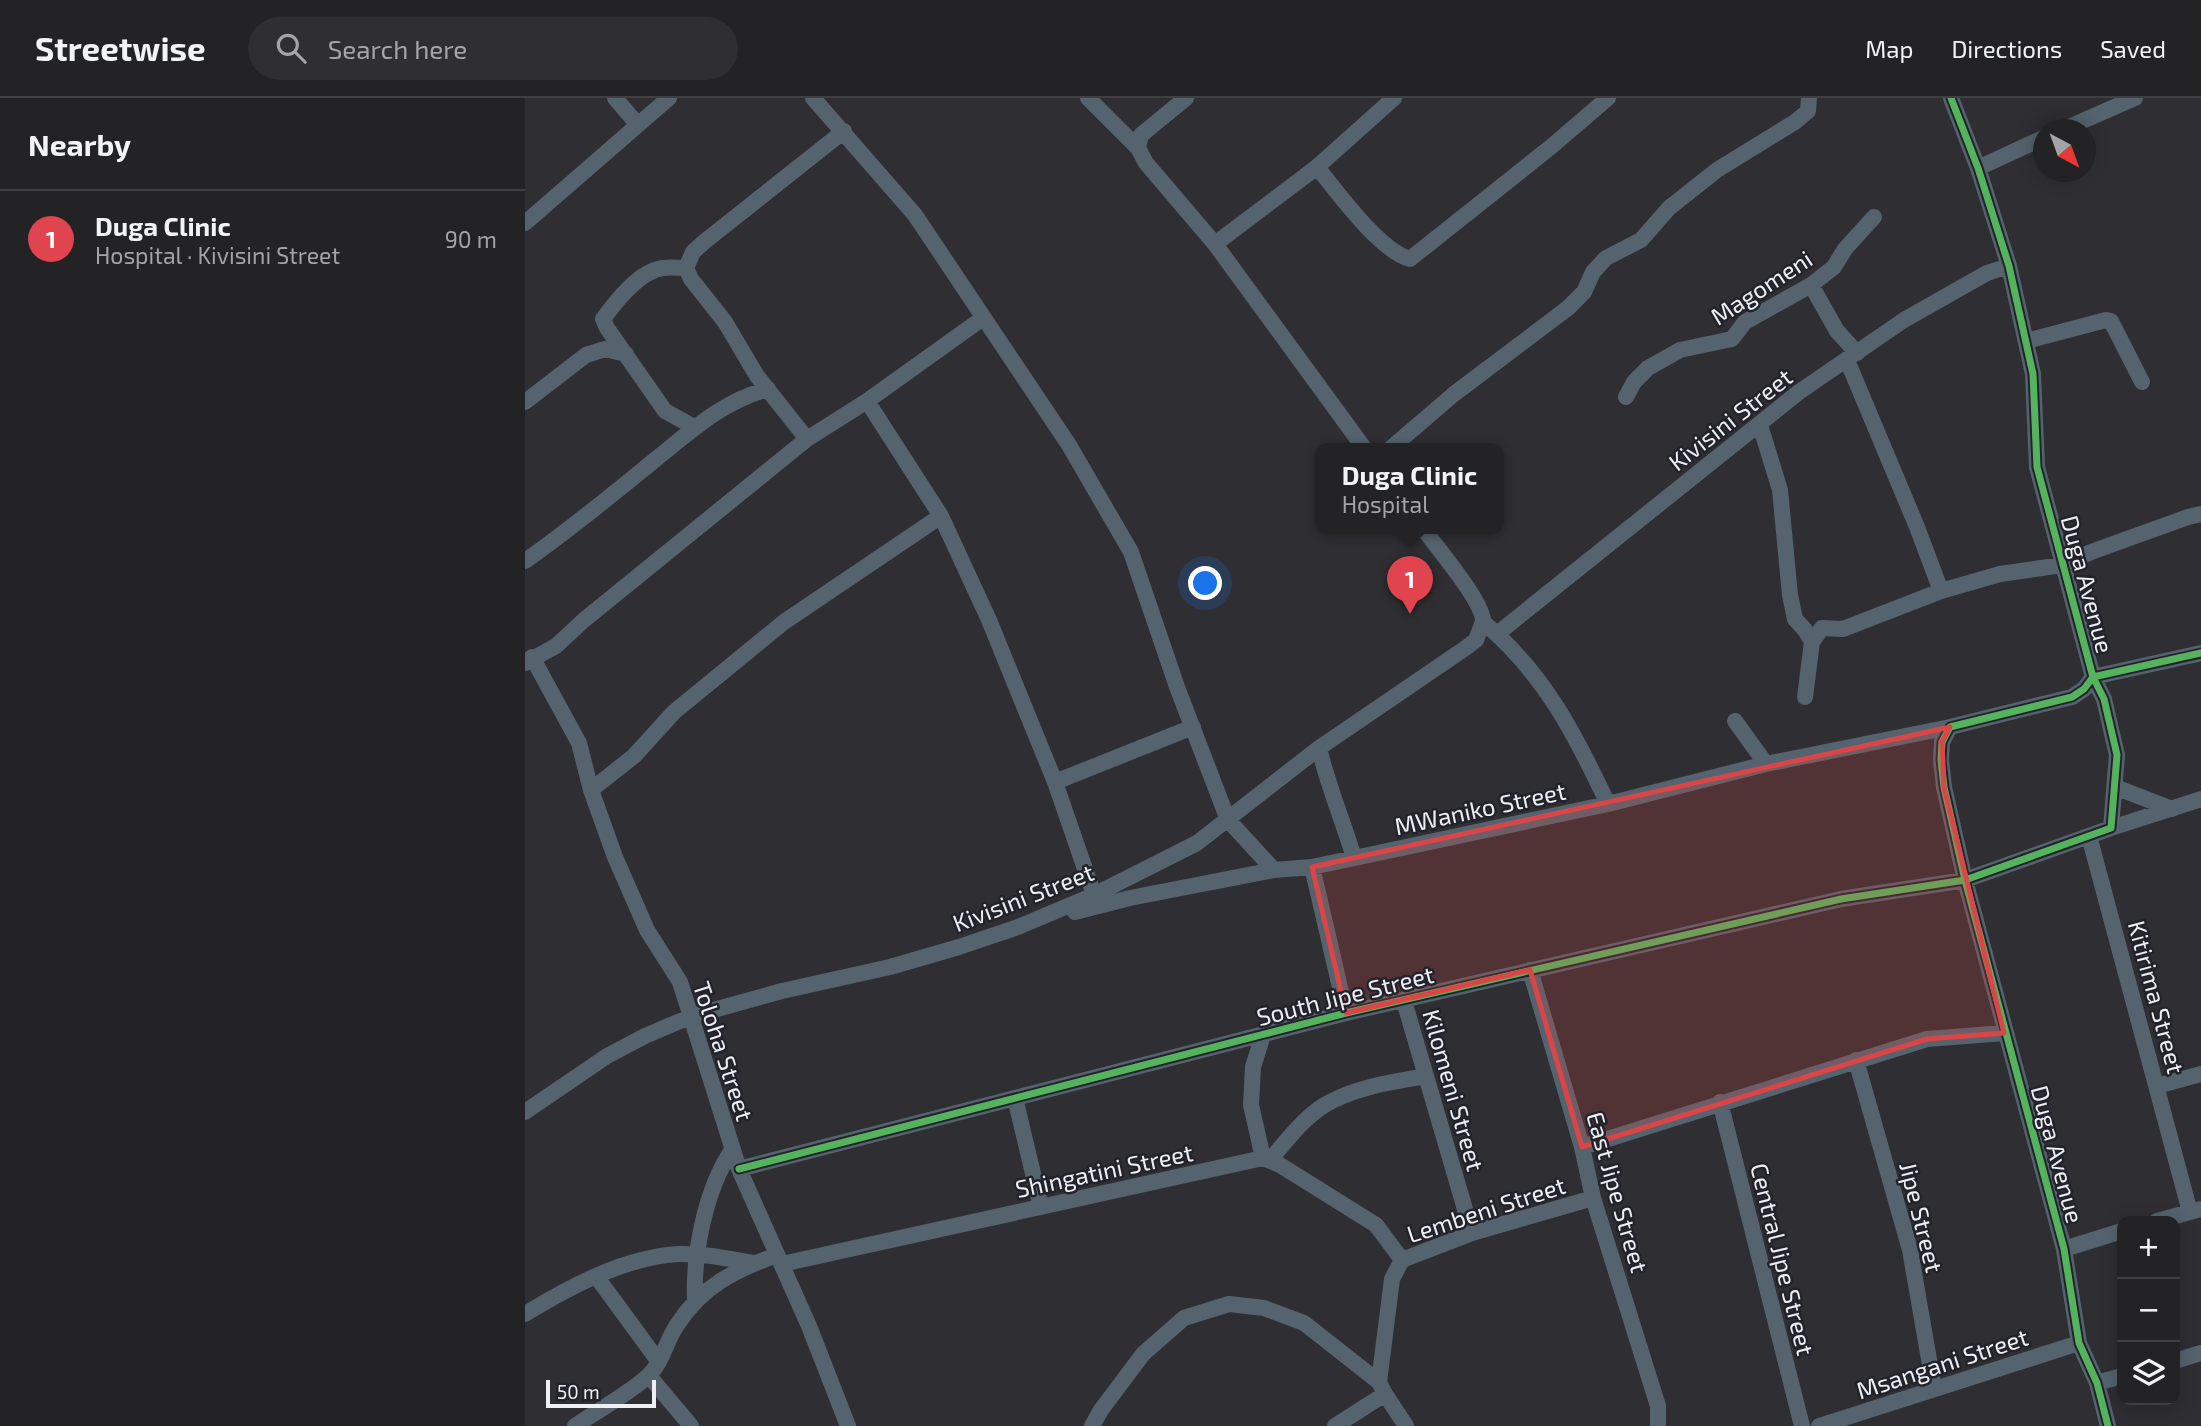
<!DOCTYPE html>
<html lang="en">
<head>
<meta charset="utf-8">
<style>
	:root { --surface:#232326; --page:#2f2f32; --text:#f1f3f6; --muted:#a3a4a7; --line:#404043; --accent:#abacb0 }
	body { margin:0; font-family:"Exo 2",sans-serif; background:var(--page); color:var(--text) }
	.controls { position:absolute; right:21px; bottom:21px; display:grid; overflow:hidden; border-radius:14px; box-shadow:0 4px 18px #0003 }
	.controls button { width:63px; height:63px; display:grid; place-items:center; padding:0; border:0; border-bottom:2px solid var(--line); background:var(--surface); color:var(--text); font:35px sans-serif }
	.compass { position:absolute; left:1508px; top:21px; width:63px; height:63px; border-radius:50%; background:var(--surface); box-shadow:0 4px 18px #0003; rotate:139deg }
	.scale { position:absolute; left:21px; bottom:18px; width:110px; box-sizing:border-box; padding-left:7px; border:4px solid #eeeff4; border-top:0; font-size:19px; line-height:24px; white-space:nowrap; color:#eeeff4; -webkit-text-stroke:5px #23242b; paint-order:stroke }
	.you { position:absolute; left:681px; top:486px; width:24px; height:24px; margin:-18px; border:5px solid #fff; border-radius:50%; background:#1a73e8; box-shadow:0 0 0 10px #1a73e833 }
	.badge { display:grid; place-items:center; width:46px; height:46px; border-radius:50%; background:var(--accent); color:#fff; font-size:23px; font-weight:700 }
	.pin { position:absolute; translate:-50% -58px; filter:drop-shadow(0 2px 4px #0008) }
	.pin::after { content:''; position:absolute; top:37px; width:24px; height:21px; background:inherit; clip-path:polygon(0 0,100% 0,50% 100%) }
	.popup { position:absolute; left:790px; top:345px; width:189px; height:91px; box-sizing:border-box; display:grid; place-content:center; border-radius:14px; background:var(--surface); filter:drop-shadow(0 2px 5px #0005); font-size:23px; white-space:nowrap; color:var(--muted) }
	.popup b { font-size:26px; color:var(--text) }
	.popup::after { content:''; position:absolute; left:50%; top:100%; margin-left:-14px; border:14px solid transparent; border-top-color:var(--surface) }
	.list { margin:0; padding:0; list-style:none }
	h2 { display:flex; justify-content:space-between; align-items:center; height:91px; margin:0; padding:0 28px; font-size:30px }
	h2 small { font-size:23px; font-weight:400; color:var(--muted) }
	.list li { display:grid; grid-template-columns:46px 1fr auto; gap:21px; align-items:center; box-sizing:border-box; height:98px; padding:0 28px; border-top:2px solid var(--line) }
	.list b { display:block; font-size:26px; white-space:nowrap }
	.list p { margin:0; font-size:23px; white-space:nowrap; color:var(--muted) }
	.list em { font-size:23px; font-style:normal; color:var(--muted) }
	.icon { flex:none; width:38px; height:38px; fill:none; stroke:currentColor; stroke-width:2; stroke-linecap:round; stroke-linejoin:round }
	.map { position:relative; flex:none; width:1676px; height:1328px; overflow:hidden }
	header { display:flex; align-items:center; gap:42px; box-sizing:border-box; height:98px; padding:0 35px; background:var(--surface); border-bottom:2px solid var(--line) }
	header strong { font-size:33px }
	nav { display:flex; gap:38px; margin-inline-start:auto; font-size:24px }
	.search { width:490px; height:63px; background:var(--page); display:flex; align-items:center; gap:18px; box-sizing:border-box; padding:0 24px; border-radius:38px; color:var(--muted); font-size:26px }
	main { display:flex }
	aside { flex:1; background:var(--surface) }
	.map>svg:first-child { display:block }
</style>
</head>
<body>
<header>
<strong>Streetwise</strong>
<div class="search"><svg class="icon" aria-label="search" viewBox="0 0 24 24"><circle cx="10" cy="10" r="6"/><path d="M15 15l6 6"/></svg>Search here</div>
<nav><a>Map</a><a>Directions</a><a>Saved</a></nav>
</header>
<main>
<aside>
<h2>Nearby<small></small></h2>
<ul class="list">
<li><span class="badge" style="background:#e0444e">1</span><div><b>Duga Clinic</b><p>Hospital · Kivisini Street</p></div><em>90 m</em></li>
</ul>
</aside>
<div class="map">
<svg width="1676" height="1328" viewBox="0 0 1676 1328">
	<rect width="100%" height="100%" fill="#2f2f33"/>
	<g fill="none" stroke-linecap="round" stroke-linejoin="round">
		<path stroke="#54636e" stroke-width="16" d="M90,0L113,27
			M288,0L390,117L544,347L606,454L652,589L703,722L749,772
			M563,0L613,50L621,65L690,146L839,350
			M1426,0L1453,70L1484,168L1508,276L1512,369L1568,579L1559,591L1547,599L1425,629L1417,644L1416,662L1419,689L1440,782L1539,1151L1554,1245L1572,1285L1583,1328
			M1537,32L1610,0
			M613,50L616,37L661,0
			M792,69C812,94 855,153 885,161L1027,48L1083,0
			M1453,70L1518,40
			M0,125L144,0
			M690,146L792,69L869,0
			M161,170C154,170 145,169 138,170C114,173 91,203 78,221L82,230L140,313L169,329
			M1286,187L1312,233L1332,255
			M1501,243L1581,222L1586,223L1617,284
			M1322,262L1392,429L1416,493
			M1101,299L1109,284L1123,270L1155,252L1207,241L1220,224L1286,187L1309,169L1320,151L1349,119
			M342,303L416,418L464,522L530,684L569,797
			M0,304L61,257L80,251L101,256
			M1235,327L1255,392L1265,497L1270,521L1280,532L1287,544L1280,599
			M282,341L232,278L200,224L166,181L161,170L168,154L179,144L319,33
			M866,350L929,296L1043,210L1059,194L1068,174L1081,160L1116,142L1144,110L1192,72L1270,24L1283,13L1284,0
			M898,430C911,449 959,504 958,524C1019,575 1050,636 1083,706
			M0,463C46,431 88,396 131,361C166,333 198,303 243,291
			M972,536L1274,294L1379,222L1462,175L1484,168
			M1287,544L1297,530L1318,531L1416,493L1475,476L1537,467L1566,454L1663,419L1676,416
			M7,559L54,645L66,692L90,759L122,832L155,884L214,1071L284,1228L323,1328
			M0,565L31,548L59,522L282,341L342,303L458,220
			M1210,623L1241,666
			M794,650C803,688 818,723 829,760
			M530,684L668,629
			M1590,689L1647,711
			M66,692L109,658L149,614L259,524L416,418
			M1586,730L1676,701
			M1564,738L1665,1114
			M787,769L821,915
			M550,814L605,800L749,772L787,769L1083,706L1241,666L1425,629
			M1005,872L1057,1049L1068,1100L1133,1308V1328
			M879,903L947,1135
			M1331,962L1385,1152L1409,1290
			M1632,988L1676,976
			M490,1000L516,1109
			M1195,1004L1277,1328
			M0,1014L82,958L120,938L167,918L257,893L365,869L434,849L493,829L569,797L672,745L794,650L942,549L951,542L958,524
			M1057,1049L1402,941L1479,935
			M738,1060L726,1007L728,969L738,937
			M745,1062C763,1041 782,1015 807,1003C836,988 869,984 901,978
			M214,1071L821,915L1316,801L1440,782L1586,730L1592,657L1579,601L1568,579L1676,555
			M1632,1123L1676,1111
			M1539,1151L1597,1133
			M257,1166L738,1060L755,1067L851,1127L877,1162
			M71,1178L134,1264
			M170,1203C168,1156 180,1092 207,1052
			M0,1216C46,1188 100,1159 154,1156C179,1155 205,1161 229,1165
			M1650,1263L1676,1255
			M124,1278L166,1328
			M1572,1285L1597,1278
			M50,1328C72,1313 103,1296 122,1279C137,1266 141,1243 152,1227C177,1188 210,1172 252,1157
			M567,1328L576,1312L618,1256L659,1220L704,1206L739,1210L779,1225L854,1284
			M810,1328L860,1296
			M881,1328L860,1296L854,1284L867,1181L877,1162L947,1135L1068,1100
			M1294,1328L1554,1245"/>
		<defs>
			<path id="cycleway" d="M1426,0L1453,70L1484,168L1508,276L1512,369L1568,579L1559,591L1547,599L1425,629L1417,644L1416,662L1419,689L1440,782L1539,1151L1554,1245L1572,1285L1583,1328
				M214,1071L821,915L1316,801L1440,782L1586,730L1592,657L1579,601L1568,579L1676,555"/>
		</defs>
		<use href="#cycleway" stroke="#23242b" stroke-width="11"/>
		<use href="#cycleway" stroke="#56b35d" stroke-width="7"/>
	</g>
	<path fill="#da4647" fill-opacity="0.2" stroke="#da4647" stroke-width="5" stroke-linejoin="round" d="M1425,629L1417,644L1419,689L1479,935L1402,941L1057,1049L1005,872L821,915L787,769Z"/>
	<g text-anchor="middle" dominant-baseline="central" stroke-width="5" stroke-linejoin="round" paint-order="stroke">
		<g font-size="24" fill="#eeeff4" stroke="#23242b">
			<text transform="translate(1236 189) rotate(-33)">Magomeni</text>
			<text transform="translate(1205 321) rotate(-38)">Kivisini Street</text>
			<text transform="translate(1563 486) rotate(75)">Duga Avenue</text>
			<text transform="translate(955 710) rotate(-12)">MWaniko Street</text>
			<text transform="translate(498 799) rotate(-21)">Kivisini Street</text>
			<text transform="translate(820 897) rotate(-14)">South Jipe Street</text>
			<text transform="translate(1632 899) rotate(75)">Kitirima Street</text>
			<text transform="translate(199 953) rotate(72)">Toloha Street</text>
			<text transform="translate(929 992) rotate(74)">Kilomeni Street</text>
			<text transform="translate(1533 1056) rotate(75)">Duga Avenue</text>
			<text transform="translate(579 1072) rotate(-12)">Shingatini Street</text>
			<text transform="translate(1093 1094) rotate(74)">East Jipe Street</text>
			<text transform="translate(961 1111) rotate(-18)">Lembeni Street</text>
			<text transform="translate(1397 1119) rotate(76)">Jipe Street</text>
			<text transform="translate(1258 1161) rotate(76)">Central Jipe Street</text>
			<text transform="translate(1417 1265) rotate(-18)">Msangani Street</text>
		</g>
	</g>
</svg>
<div class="controls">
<button>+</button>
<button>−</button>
<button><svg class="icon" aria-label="layers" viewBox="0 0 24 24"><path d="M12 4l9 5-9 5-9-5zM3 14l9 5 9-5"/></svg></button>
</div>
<svg class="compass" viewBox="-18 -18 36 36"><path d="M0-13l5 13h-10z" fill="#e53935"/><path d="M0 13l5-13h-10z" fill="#a3a4a7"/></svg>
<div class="scale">50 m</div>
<div class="you"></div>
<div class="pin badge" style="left:885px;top:516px;background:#e0444e">1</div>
<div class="popup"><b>Duga Clinic</b>Hospital</div>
</div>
</main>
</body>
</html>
